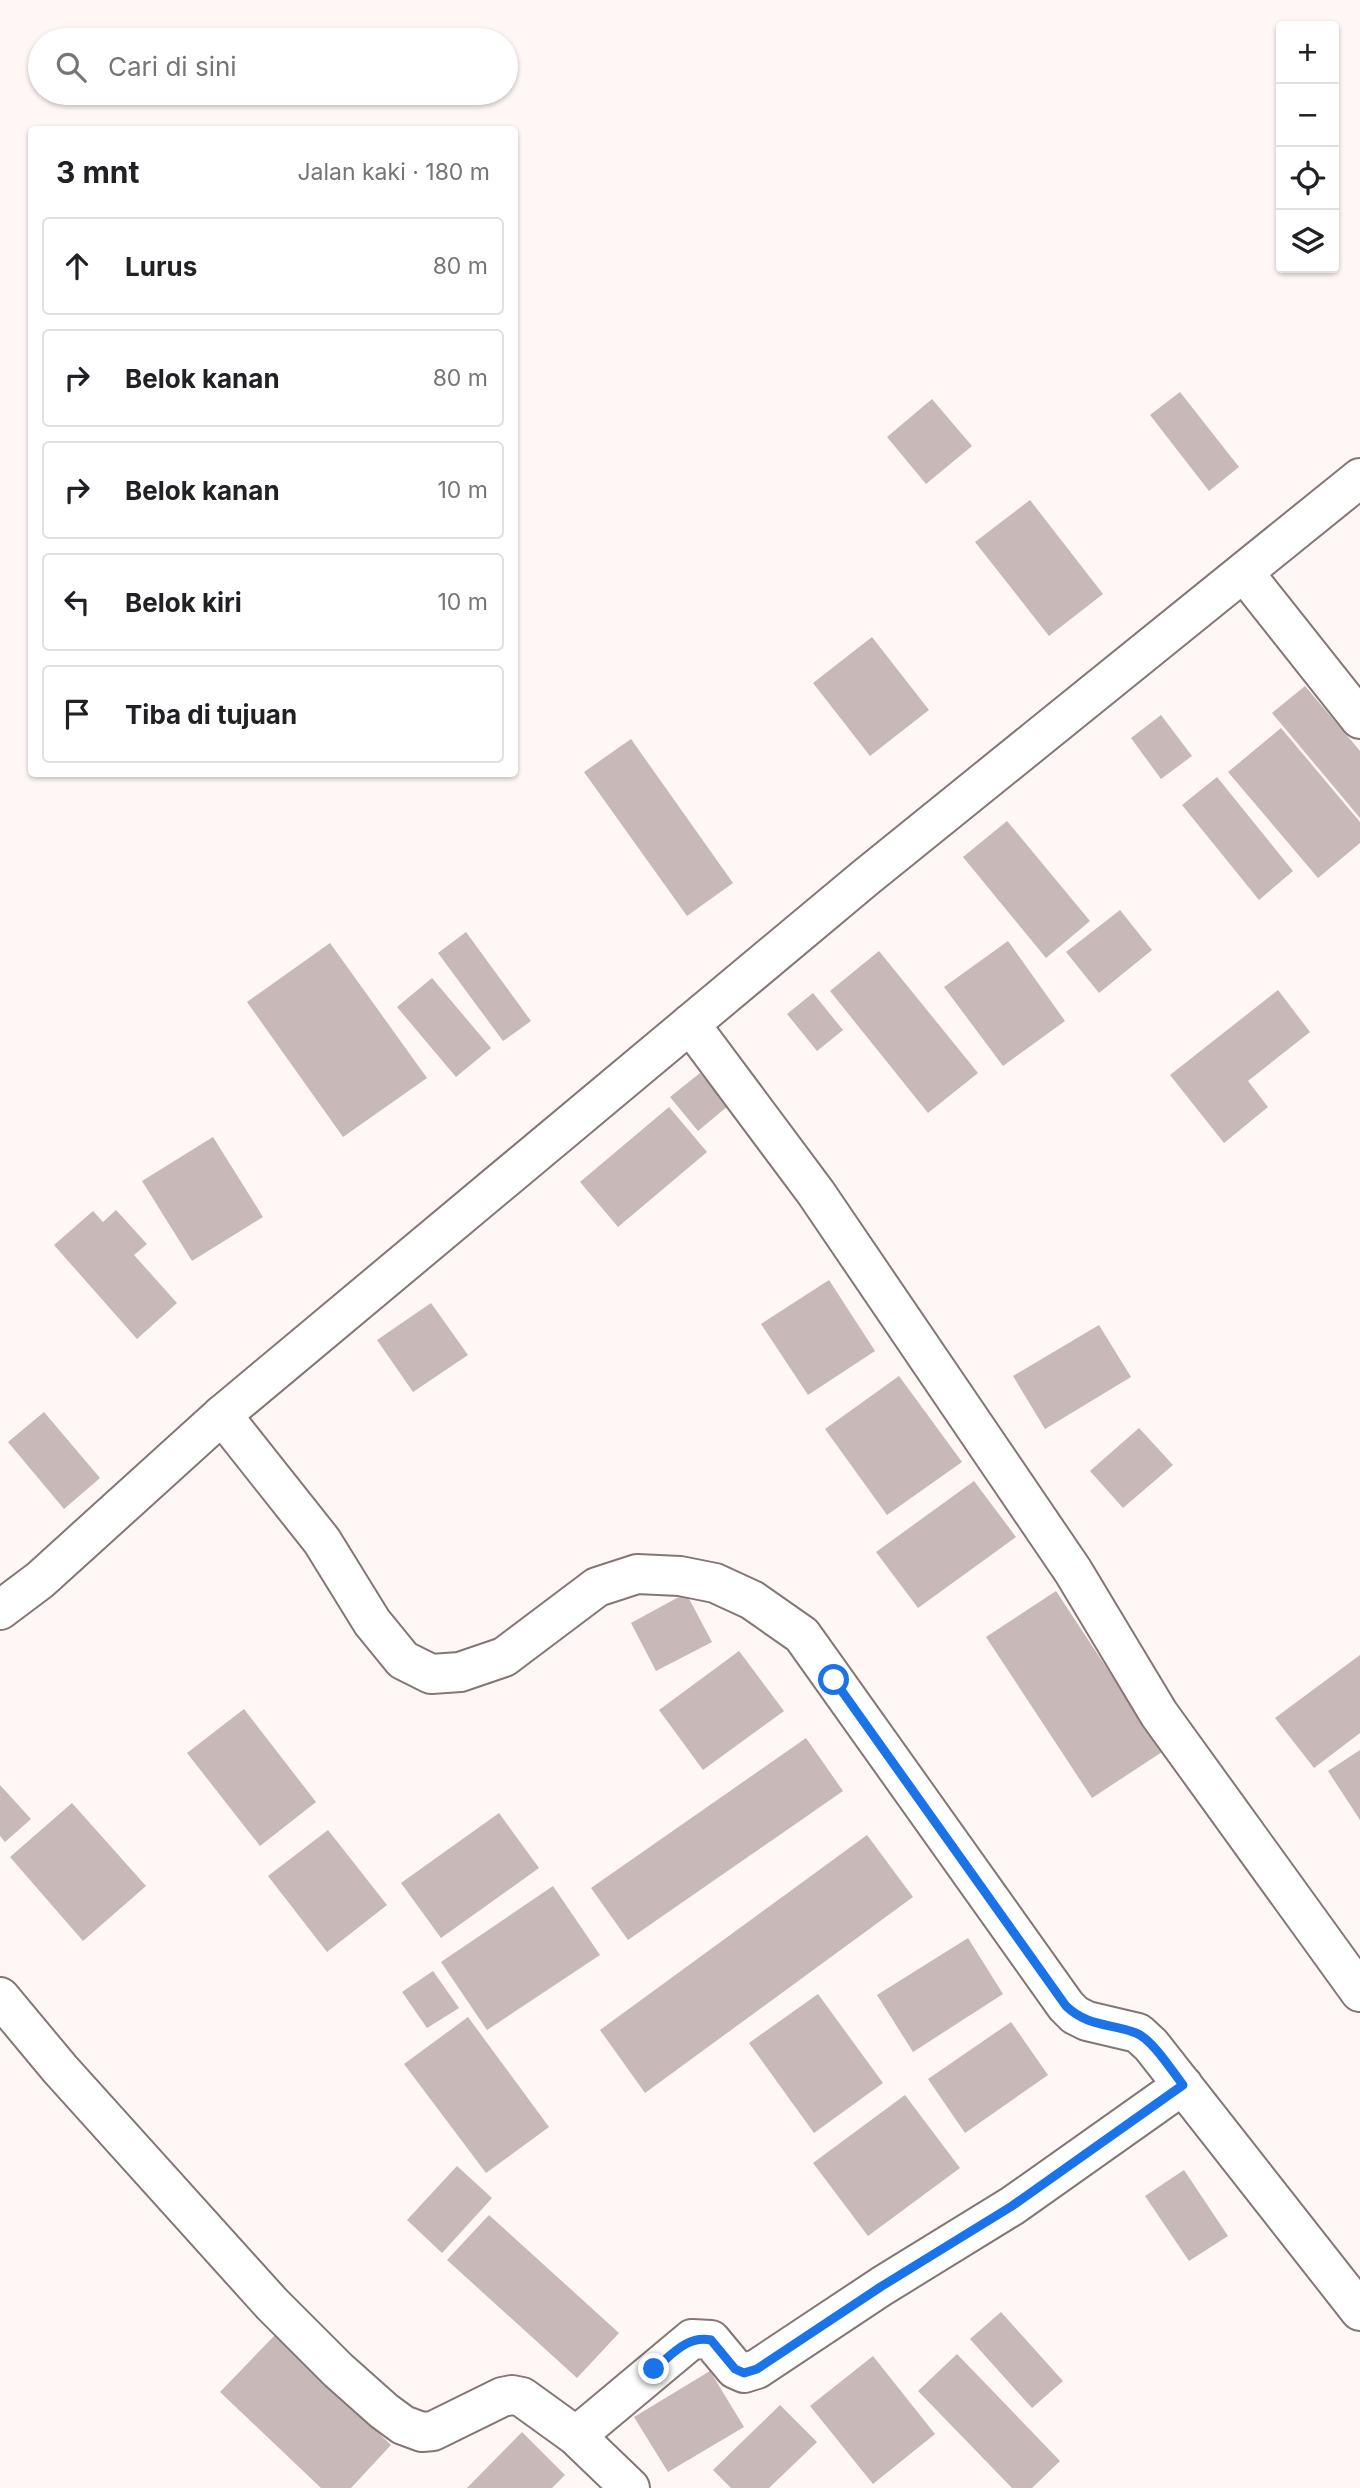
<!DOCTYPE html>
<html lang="id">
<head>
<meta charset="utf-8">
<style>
	:root { --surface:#fff; --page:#f6f6f6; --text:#202124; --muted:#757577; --line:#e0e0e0 }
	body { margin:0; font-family:Inter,sans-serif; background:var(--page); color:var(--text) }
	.controls { position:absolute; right:21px; top:21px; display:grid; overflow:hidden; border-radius:7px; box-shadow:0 2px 5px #0004 }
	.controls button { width:63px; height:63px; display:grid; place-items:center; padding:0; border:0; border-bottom:2px solid var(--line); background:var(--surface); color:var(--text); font:35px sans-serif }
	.stop { position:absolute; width:21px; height:21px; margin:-16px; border:5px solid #1a73e8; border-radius:50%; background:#fff }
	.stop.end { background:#1a73e8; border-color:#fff; box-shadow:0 2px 7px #0008 }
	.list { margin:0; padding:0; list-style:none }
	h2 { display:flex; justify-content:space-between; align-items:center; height:91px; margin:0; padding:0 28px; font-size:30px }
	h2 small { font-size:23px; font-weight:400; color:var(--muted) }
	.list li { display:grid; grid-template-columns:46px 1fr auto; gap:21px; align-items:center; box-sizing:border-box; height:98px; margin:0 14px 14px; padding:0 14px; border:2px solid var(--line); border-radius:7px }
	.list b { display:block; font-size:26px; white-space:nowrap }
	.list em { font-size:23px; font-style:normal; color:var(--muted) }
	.icon { flex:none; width:38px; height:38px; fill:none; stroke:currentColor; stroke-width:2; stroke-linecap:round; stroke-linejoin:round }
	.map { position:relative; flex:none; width:1360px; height:2488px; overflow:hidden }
	.search { position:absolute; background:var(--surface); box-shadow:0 2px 5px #0004; left:28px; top:28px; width:490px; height:77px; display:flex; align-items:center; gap:18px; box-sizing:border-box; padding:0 24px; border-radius:38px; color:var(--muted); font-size:26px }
	.panel { position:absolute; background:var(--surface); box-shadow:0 2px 5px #0004; left:28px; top:126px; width:490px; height:651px; border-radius:7px }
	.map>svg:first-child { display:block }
</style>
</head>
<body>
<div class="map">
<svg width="1360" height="2488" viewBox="0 0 1360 2488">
	<rect width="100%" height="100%" fill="#fef7f6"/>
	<path fill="#c8b8b7" d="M1180,392L1239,467L1209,491L1150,415Z
		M932,399L972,446L926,484L887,437Z
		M1030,500L1103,594L1049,636L975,542Z
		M872,637L929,710L870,756L813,683Z
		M1305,686L1360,751V818L1272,713Z
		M1161,715L1192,756L1161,779L1131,738Z
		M1281,728L1360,822V843L1318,878L1228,772Z
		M631,739L733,883L687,916L584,772Z
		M1217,777L1293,871L1259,900L1182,805Z
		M1007,821L1090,921L1046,958L963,857Z
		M1120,910L1152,950L1099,993L1066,952Z
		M466,932L531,1021L503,1041L438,953Z
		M1008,941L1065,1021L1003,1066L944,987Z
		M330,943L427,1078L343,1137L247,1002Z
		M879,951L978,1073L928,1113L830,991Z
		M432,978L491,1048L456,1077L397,1007Z
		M1278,990L1310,1032L1248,1081L1268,1107L1224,1143L1170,1075Z
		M813,993L843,1030L817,1051L787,1014Z
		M700,1073L728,1106L698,1131L670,1097Z
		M669,1107L707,1152L618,1227L580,1182Z
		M213,1137L263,1217L192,1261L142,1181Z
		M116,1210L147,1244L134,1255L177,1303L137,1339L54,1245L93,1211L103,1222Z
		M829,1280L875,1351L808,1395L761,1324Z
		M431,1303L468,1355L413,1392L377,1340Z
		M1099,1325L1131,1377L1045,1429L1013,1376Z
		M899,1376L962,1462L887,1515L825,1429Z
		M44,1412L100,1478L64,1509L8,1442Z
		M1139,1428L1173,1465L1123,1508L1090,1471Z
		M974,1481L1016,1537L918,1608L876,1552Z
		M1056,1591L1162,1752L1092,1798L986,1637Z
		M686,1593L712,1642L656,1671L631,1623Z
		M739,1651L784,1711L703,1770L659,1710Z
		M1360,1655V1733L1314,1768L1275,1718Z
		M244,1709L316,1802L260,1846L187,1753Z
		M806,1738L843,1791L628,1940L591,1888Z
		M1360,1750V1820L1328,1771Z
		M0,1785L31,1819L5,1842L0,1836Z
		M72,1803L146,1886L83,1941L10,1857Z
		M499,1813L539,1868L441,1938L401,1883Z
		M328,1830L387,1905L327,1952L268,1876Z
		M867,1835L913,1897L645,2093L600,2030Z
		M553,1886L600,1955L487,2030L441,1962Z
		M968,1938L1003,1994L913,2052L877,1995Z
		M433,1971L459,2008L427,2028L402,1992Z
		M818,1994L883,2083L814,2133L749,2043Z
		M468,2017L549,2127L486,2173L404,2064Z
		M1011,2022L1048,2075L965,2133L928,2079Z
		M905,2095L960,2168L868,2236L813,2163Z
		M457,2166L492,2198L442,2253L407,2220Z
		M1184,2170L1228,2236L1189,2261L1145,2196Z
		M489,2215L619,2333L577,2378L447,2260Z
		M1001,2312L1063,2381L1032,2408L970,2339Z
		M276,2334L391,2445L351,2488H321L220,2392Z
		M957,2354L1060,2461L1032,2488H1012L918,2391Z
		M873,2356L935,2434L873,2484L810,2406Z
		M710,2371L744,2427L668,2472L634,2417Z
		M780,2405L817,2442L769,2488H731L713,2470Z
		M522,2432L565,2475L552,2488H467Z"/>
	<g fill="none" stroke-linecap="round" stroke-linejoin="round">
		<defs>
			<path id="street" d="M1245,574L1360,719
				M690,1024L816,1193L1073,1571L1159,1714L1360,1992
				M222,1415L322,1541L372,1622L403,1660L431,1674L460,1672L504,1657L597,1587L637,1574L680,1576L715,1583L752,1600L802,1635L1066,2006L1075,2015L1087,2021L1138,2033L1151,2045L1360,2311
				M0,1997L60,2069L272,2304L338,2370L384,2411L403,2425L422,2432L433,2431L502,2397L512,2395L522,2397L576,2436L630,2488
				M576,2436L692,2339L711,2340L735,2369L744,2373L757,2369L882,2286L1012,2206L1183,2085"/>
			<path id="secondary" d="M0,1610L40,1580L222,1415L865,878L1360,478"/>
		</defs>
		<use href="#street" stroke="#857675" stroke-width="42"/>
		<use href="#secondary" stroke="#857675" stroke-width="42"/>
		<use href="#street" stroke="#fff" stroke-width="38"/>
		<use href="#secondary" stroke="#fff" stroke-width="38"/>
	</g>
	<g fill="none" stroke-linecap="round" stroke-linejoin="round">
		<path stroke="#1a73e8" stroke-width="9" d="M654,2369C672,2355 687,2335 711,2340L735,2369L744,2373L757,2369L882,2286L1012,2206L1183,2085C1172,2071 1152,2039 1136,2033C1110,2023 1088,2027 1066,2006L834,1680"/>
	</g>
</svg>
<div class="controls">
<button>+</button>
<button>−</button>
<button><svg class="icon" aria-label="locate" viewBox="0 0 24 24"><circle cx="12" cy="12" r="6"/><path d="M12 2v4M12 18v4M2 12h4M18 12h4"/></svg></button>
<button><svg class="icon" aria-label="layers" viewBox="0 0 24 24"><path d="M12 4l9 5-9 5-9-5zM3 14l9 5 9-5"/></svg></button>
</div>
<div class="stop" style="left:834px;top:1680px"></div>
<div class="stop end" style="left:654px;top:2369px"></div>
<div class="search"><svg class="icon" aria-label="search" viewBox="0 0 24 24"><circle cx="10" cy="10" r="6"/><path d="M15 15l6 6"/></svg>Cari di sini</div>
<section class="panel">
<h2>3 mnt<small>Jalan kaki · 180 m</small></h2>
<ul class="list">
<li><svg class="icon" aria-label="ahead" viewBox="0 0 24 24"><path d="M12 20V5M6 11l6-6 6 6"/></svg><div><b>Lurus</b></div><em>80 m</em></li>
<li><svg class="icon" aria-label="right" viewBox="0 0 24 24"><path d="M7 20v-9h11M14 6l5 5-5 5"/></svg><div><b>Belok kanan</b></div><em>80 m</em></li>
<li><svg class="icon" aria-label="right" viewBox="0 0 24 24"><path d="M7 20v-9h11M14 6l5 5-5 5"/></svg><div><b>Belok kanan</b></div><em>10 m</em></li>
<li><svg class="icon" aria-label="left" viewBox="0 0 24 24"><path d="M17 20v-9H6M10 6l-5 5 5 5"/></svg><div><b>Belok kiri</b></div><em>10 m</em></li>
<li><svg class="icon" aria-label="arrive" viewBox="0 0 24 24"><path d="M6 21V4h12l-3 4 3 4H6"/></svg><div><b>Tiba di tujuan</b></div></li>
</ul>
</section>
</div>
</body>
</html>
